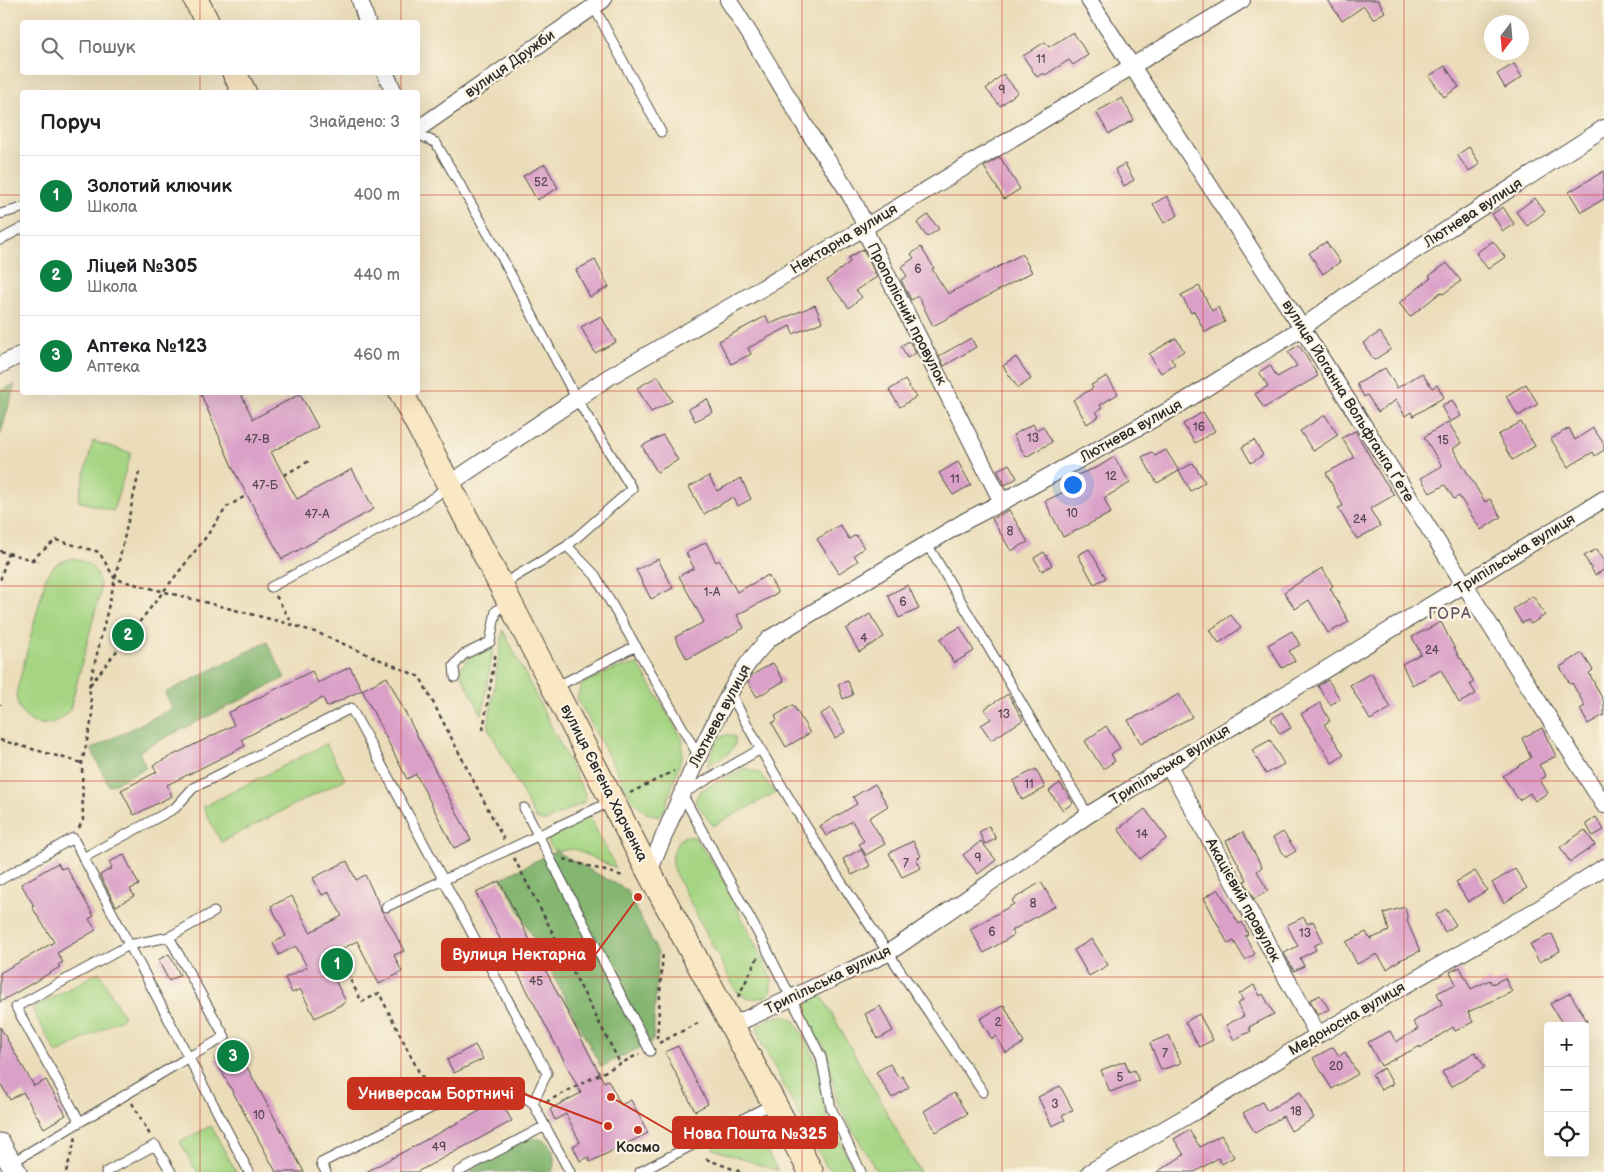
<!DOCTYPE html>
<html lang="uk">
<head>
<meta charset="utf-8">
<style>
	:root { --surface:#fff; --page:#f6f6f6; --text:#202124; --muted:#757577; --line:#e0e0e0; --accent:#0b8043 }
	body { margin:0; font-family:"Balsamiq Sans",sans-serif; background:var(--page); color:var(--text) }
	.controls { position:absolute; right:15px; bottom:15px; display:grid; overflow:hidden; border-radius:5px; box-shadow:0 5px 20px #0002 }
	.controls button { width:45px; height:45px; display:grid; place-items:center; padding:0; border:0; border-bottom:1px solid var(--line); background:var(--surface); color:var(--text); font:25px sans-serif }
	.compass { position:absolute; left:1484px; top:15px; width:45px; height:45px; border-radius:50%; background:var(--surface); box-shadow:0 5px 20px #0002; rotate:196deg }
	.you { position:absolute; left:1072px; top:484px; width:18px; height:18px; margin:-12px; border:4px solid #fff; border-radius:50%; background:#1a73e8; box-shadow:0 0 0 8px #1a73e833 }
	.badge { display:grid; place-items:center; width:32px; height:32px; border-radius:50%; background:var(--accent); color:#fff; font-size:16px; font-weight:700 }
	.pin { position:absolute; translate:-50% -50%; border:2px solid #fff; box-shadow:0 1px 5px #0006 }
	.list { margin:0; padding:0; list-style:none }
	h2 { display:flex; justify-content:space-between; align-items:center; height:65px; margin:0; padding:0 20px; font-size:21px }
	h2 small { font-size:16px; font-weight:400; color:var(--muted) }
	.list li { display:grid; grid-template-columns:32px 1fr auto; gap:15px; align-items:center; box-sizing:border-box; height:80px; padding:0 20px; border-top:1px solid var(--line) }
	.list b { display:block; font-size:19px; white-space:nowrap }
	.list p { margin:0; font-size:16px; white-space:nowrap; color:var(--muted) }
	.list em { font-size:16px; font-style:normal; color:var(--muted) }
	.icon { flex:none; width:28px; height:28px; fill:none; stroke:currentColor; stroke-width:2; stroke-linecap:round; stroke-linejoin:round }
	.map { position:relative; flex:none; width:1604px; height:1172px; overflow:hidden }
	.search { position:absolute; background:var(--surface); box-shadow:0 5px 20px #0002; left:20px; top:20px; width:400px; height:55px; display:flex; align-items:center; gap:12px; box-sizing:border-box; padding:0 18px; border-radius:5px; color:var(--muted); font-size:19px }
	.panel { position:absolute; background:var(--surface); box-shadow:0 5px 20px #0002; left:20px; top:90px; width:400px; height:305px; border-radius:5px }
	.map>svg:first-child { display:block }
</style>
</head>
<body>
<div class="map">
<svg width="1604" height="1172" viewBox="0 0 1604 1172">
	<rect width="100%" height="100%" fill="#fcf5e5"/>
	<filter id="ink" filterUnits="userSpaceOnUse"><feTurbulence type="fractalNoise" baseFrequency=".02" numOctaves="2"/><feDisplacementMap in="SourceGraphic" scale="10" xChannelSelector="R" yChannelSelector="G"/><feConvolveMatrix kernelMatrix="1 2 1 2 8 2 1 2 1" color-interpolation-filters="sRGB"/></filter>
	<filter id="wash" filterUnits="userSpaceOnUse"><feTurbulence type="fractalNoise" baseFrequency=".0096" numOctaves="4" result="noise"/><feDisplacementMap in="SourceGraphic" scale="20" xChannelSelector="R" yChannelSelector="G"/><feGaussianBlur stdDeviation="1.12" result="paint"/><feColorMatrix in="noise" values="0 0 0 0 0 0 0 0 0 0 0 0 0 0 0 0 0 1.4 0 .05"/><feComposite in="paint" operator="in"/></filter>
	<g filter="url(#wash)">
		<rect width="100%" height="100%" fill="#ebddb9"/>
		<path fill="#a5d583" stroke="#688057" d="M93,441L131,453L113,511L78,501Z
			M72,558C91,561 101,573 100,593L70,709C50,735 18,726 16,694L46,577L56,564Z
			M503,630L585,794V802L544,822L536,819L488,727Z
			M494,644L482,715L459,670L470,657Z
			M638,664L683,740L682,756L664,811L659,816L646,813L632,799L577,698L582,684L617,668Z
			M729,734L735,737C738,753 718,759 707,766L718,738Z
			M326,744L345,779L221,842L203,807Z
			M745,768L760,773L775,793L713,826L695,801L700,791Z
			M589,816L616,868L574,849L559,851L552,849L548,841L550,833Z
			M685,836L694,837L720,873L772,979L770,994C756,1001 749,1000 736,991L673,869C672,855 673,844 685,836Z
			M99,972L124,1017L57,1054L32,1009Z
			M819,991L920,1172H877L837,1102L827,1050L809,1027L804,1011L805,1000Z
			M784,1015L795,1021L810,1048L821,1075L826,1113L855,1172H837L826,1166L761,1042L757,1026L769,1018Z
			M750,1122L778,1171L713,1149L719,1136Z
			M211,1126L236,1172H197L180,1142Z"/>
		<path fill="#84b671" stroke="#58704e" d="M15,384L0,436V391Z
			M267,642L285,678L139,751L146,768L109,786L91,749L173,708L165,693Z
			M555,851L627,890L658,953L653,1041L601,1067L502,878Z
			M530,1138C534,1139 539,1138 543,1140C555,1146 556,1161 552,1172H465Z"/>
		<g id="blocks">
			<path fill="#daa0c8" d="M1328,0H1378L1385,12L1373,19L1364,6L1342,21Z
				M1073,32L1088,55L1073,65L1069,60L1045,75L1043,73L1037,77L1023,56L1045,42L1049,47Z
				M1514,64L1522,77L1505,88L1497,74Z
				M1445,66L1459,87L1444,97L1429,76Z
				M1003,74L1018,92L1000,106L986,89Z
				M1122,98L1134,120L1109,134L1096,112Z
				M1469,147L1480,164L1469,171L1457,155Z
				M1000,157L1020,189L1004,199L984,167Z
				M545,164L558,188L537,200L523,176Z
				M1125,164L1134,180L1124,186L1115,169Z
				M1604,171V199L1581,212L1569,192Z
				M1167,196L1178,215L1164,223L1153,204Z
				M1535,198L1545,212L1527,226L1516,212Z
				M1503,207L1514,224L1503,231L1492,214Z
				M928,215L939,229L927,237L917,223Z
				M1493,241L1505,257L1488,269L1476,253Z
				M1326,242L1340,262L1323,274L1309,253Z
				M921,247L934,268L932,269L948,294L1022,254L1032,272L933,326L918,296L911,300L901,280L907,276L901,267L914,258L911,254Z
				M863,249L877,277L856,290L862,297L849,308L827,280L850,262L848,258Z
				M595,260L609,287L590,297L576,270Z
				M1447,263L1461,281L1443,294L1441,292L1410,317L1399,303L1431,278L1429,276Z
				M1199,286L1212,311L1218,307L1225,322L1205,332L1194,311L1191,313L1181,295Z
				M815,305L822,322L793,334L790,326L748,348L751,354L731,364L719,341L766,316L770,324Z
				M601,316L616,342L595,353L581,327Z
				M1380,332L1391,349L1374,360L1363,343Z
				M971,338L976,347L944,366L939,356Z
				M1176,338L1184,351L1171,359L1175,364L1161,373L1149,354Z
				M909,341L916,353L907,358L901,346Z
				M1299,345L1318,376L1264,408L1255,394L1268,386L1259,372L1270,365L1277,377L1297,366L1288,352Z
				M1016,357L1031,379L1018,388L1003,366Z
				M1385,368L1397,388L1422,373L1432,388L1437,385L1444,397L1413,416L1411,412L1405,416L1396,400L1378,412L1367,395L1364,397L1357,384Z
				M658,376L672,401L651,412L637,388Z
				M1107,376L1118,394L1100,405L1102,408L1096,412L1099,416L1087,424L1073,400L1093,388L1091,385Z
				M905,380L916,397L900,407L889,390Z
				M1526,384L1538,404L1518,416L1506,396Z
				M200,392H240L253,419L300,394L318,427L271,452L297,499L352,469L374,509L282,559L234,471Z
				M707,399L713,412L695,421L689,409Z
				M1452,400L1461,416L1450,422L1441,406Z
				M1203,412L1215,431L1195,443L1183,424Z
				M1325,415L1338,435L1313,451L1300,431Z
				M1448,422L1461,443L1453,449L1485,502L1490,499L1501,517L1481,530L1459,496L1454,499L1445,485L1430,493L1421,478L1442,466L1424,437Z
				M1521,422L1535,446L1512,460L1498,435Z
				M1033,424L1036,430L1043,426L1052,442L1026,457L1013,435Z
				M1569,428L1575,440L1593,428L1604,444V450L1595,456L1593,452L1568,467L1551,439Z
				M1355,431L1384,481H1385L1394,495L1370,509L1380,526L1357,539L1338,508L1343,506L1326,473L1354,458L1342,438Z
				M663,435L678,460L657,472L642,446Z
				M1254,440L1263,455L1251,463L1242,447Z
				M1166,450L1179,471L1157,483L1142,457L1152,452L1155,456Z
				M1114,457L1130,483L1104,498L1111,513L1063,537L1045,501L1070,489L1066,479L1098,467Z
				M958,462L971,485L953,495L939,473Z
				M1193,463L1205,482L1191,491L1179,471Z
				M1009,464L1017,478L1005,485L997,470Z
				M709,476L717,491L741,478L751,499L738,506L733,497L704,514L689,487Z
				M1009,510L1028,542L1011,551L992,519Z
				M840,525L849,539L856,535L864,548L854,555L858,561L839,573L817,539Z
				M706,542L716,562L719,560L737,592L768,575L778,593L737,615L744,628L687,659L675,637L704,622L679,576L694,568L686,553Z
				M1089,549L1106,578L1094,584L1078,555Z
				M1597,549L1604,561V570L1595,575L1584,556Z
				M1044,552L1052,565L1042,571L1034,558Z
				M658,559L673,588L651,599L636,570Z
				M1322,568L1333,586L1330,588L1349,622L1328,633L1309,600L1295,609L1284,592Z
				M908,585L919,609L899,618L888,595Z
				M1533,596L1545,615L1531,624L1528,620L1522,623L1513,609Z
				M870,614L884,637L859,652L846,629Z
				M1231,615L1241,628L1219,643L1210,630Z
				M1441,622L1460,659L1461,658L1474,682L1470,684L1476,694L1459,703L1441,670L1412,685L1402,664L1421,654L1412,637Z
				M960,627L974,651L954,663L940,639Z
				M1292,631L1300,645L1289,651L1295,661L1282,668L1268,645Z
				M1582,653L1593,670L1589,673L1604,702V715L1588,724L1580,709L1585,706L1572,683L1570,684L1560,667Z
				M773,663L784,681L757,697L748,682L752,675Z
				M350,667L362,690L327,707L323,698L242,739L245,746L167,785L172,796L134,815L121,790L157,772L153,765L234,725L228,713L312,671L318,683Z
				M1371,673L1391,708L1370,720L1350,685Z
				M387,677L471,840L454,848L416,774L407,779L362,690Z
				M1328,680L1340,699L1330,705L1318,686Z
				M848,681L853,695L843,699L838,684Z
				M1008,694L1023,720L991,740L981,725L991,719L984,709Z
				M1179,694L1192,717L1141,744L1128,720L1149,711Z
				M1320,703L1330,721L1324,724L1344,755L1332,763L1301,714Z
				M793,705L810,733L786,747L772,723L777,720L775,716Z
				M831,708L845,732L835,738L821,714Z
				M1282,712L1291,728L1280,734L1271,719Z
				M1106,726L1120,748L1111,754L1115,761L1103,769L1085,741Z
				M1542,728L1556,756L1539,765L1546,776L1540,780L1548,793L1535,801L1530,793L1519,800L1503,776L1531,758L1522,738Z
				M1270,740L1284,764L1266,774L1252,750Z
				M1036,769L1045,788L1022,800L1013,781Z
				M1060,783L1073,803L1063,810L1049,791Z
				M875,784L888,806L869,818L885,844L866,855L859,844L864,841L852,821L826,836L820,826L857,804L853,797Z
				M1145,809L1167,838L1140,859L1118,829Z
				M1596,817L1604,830L1593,836L1586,824Z
				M989,826L996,839L985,844L979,832Z
				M1585,830L1595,845L1570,862L1560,847Z
				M1243,832L1262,867L1257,871L1268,891L1254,899L1244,881L1247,880L1226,841Z
				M1283,832L1296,851L1286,857L1273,838Z
				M913,841L921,856L916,859L921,868L902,877L889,853Z
				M981,841L996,860L978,874L963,855Z
				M861,849L870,866L852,875L843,859Z
				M124,855L139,885L130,889L134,896L116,906L100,875L112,868L109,862Z
				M347,861L356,880L365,875L380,906L381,910L390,924L404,951L394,955L402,972L379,984L357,941L324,958L346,1002L315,1018L300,989L292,993L285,978L307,967L296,946L279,955L273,943L286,936L271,906L292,896L310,932L342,916L329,892L322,895L313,878Z
				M58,863L61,869L66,867L94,916L89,919L96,930L57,953L63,962L58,965L60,967L0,1002V973L54,942L32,907L34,906L21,884Z
				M1515,869L1527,888L1504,903L1492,883Z
				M1475,871L1487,890L1468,902L1456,882Z
				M499,881L604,1082L608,1080L621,1105L631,1100L648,1133L590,1162L588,1157L580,1161L573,1146L580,1142L566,1114L555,1120L550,1109L581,1093L476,893Z
				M1041,882L1055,906L1011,931L1014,935L984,953L970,929L1014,904L1012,900Z
				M1218,889L1239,924L1242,922L1248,934L1245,936L1255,954L1245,960L1234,941L1228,944L1204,898Z
				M1405,907L1408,920L1407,921L1420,951L1400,960L1387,969L1377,954L1357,964L1346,942L1366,932L1370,939L1389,931L1384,913Z
				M1446,909L1456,925L1445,932L1436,915Z
				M1304,917L1307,924L1313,921L1323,941L1314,946L1316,950L1300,958L1304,966L1294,971L1284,953L1298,946L1287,925Z
				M1552,934L1560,951L1539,962L1530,944Z
				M1092,939L1108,965L1089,976L1074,950Z
				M169,954L180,975L169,981L158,960Z
				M1460,967L1471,989L1490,980L1492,984L1505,978L1512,992L1468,1012L1473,1022L1455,1031L1453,1027L1420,1048V1046L1381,1066L1368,1042L1390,1031L1396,1042L1418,1029L1413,1022L1442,1004L1437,993L1456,984L1450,972Z
				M1254,985L1260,996L1263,994L1274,1014L1249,1027L1251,1031L1234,1040L1226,1025L1244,1016L1237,1004L1243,1000L1239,994Z
				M1570,993L1587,1021L1578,1026H1564L1550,1004Z
				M1320,995L1329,1009L1318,1015L1310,1000Z
				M1004,1005L1024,1043L1006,1053L996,1036L992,1039L980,1019Z
				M880,1006L893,1031L878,1039L865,1014Z
				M1199,1014L1213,1040L1199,1047L1185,1022Z
				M0,1027L34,1086L46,1080L66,1115L44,1128L23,1092L10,1100L0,1083Z
				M1169,1035L1181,1063L1161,1070L1150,1043Z
				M475,1045L483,1059L454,1073L447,1060Z
				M678,1046L708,1104L695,1111L665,1052Z
				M236,1047L304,1172H276L215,1059Z
				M1333,1047L1339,1056L1345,1052L1358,1074L1332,1089L1313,1058Z
				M1475,1052L1485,1067L1451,1087L1442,1072Z
				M1125,1061L1129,1072L1134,1070L1139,1081L1110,1092L1101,1070Z
				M890,1064L899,1078L902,1076L909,1087L892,1098L876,1072Z
				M1384,1068L1393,1084L1381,1090L1372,1075Z
				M1060,1086L1073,1110L1062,1115L1065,1120L1052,1126L1038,1097Z
				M1300,1092L1314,1118L1291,1131L1283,1116L1255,1133L1243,1113L1262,1102L1267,1111Z
				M954,1093L967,1114L936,1132L924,1111Z
				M500,1100L512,1121L417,1172H366Z
				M1189,1130L1200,1147L1221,1135L1234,1157L1222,1164L1218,1158L1195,1172H1157L1184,1155L1174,1139Z"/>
		</g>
	</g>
	<g filter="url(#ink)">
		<use href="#blocks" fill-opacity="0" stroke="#484640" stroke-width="1"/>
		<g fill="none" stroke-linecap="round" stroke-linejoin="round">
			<defs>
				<path id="service" d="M594,7L661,132
					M418,134L436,143L501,256L576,398L632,489L567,546
					M0,214L22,208
					M0,240L22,228
					M927,544L1088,815
					M501,585L567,546L595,575L698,755
					M271,587L415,510L437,495L447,485
					M455,677L454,666L463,655L490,642L496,611L509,602
					M554,688L636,646
					M730,692C802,833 894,961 983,1092
					M759,750L682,794L764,944L821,1057L831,1108L861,1172
					M524,808L650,1051
					M83,858L175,808L193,788L351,708L547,1073L533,1103L545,1126
					M0,880L73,838L249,1172
					M386,907L612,801
					M80,1122L16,1007L129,945L169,937L214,912
					M11,1163L189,1057L225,1037L169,937
					M106,1172L155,1145L171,1172
					M326,1172L321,1163L481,1083L508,1085L533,1103
					M458,1172L545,1126L570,1172
					M640,1172L772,1104"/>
				<path id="minor" d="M360,0L367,22
					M728,0C757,44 783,89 810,134C831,168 858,198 868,237L1002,502
					M1089,0L1302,328L1604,805
					M385,72L394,92
					M418,129L603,0
					M0,365L22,354
					M449,484L609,377L802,265L1242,0
					M1169,766L1318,1035
					M649,872C669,823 689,774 712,728C730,692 741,667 770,638L967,520L1002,502L1177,406L1302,328L1352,291L1604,128
					M733,1025L888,953L1088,815L1604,499
					M1090,1172L1194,1112L1318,1035L1540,908L1604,867"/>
				<path id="tertiary" d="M0,1144L16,1172"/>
				<path id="secondary" d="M196,0L207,22
					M234,72L244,92
					M401,392L649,872L811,1172"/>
			</defs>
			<use href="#service" stroke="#484640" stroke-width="11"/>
			<use href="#minor" stroke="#484640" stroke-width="18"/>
			<use href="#tertiary" stroke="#484640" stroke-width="23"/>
			<use href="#secondary" stroke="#484640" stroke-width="26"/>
			<path stroke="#484640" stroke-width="2.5" stroke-dasharray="4 4" stroke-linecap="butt" d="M284,475L311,460
				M0,551L8,553L0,581
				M8,553L39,562
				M31,560L56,540L99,552L115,579L293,625L318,633L420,677L504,840
				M276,596L293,625
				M90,685L203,541L227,507L247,495
				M0,704V705
				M483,730L496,651
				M0,740L82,763
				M630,793L674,771
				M79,828L83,820L82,763L93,714L89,687L115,579L139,472
				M514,858L620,1063
				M564,859L623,876
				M330,970L342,964L362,1002L379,993L421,1076L444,1089
				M738,997L758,957
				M657,1039L663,951
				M659,1043L700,1022
				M546,1102L639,1054
				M132,1103L150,1135
				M706,1159L741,1172
				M66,1172L76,1137"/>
			<use href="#service" stroke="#fff" stroke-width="9"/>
			<use href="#minor" stroke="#fff" stroke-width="16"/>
			<use href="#tertiary" stroke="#fff" stroke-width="21"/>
			<use href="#secondary" stroke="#fae7c3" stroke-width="24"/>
		</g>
	</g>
	<path fill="none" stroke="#c8321e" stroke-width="1" stroke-opacity="0.55" d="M200,0V22M401,0V22M602,0V1172M802,0V1172M1002,0V1172M1203,0V1172M1404,0V1172M200,72V92M401,72V92M0,195H22M418,195H1604M0,391H22M418,391H1604M200,392V1172M401,392V1172M0,586H1604M0,781H1604M0,977H1604"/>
	<circle fill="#c8321e" stroke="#fcf5e5" stroke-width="2" cx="638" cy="1130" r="5"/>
	<g text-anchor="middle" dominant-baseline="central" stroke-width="4.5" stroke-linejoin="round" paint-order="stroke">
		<g font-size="12" fill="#574852">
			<text x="1041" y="59">11</text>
			<text x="1002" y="90">9</text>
			<text x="541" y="182">52</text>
			<text x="918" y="269">6</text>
			<text x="1199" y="427">16</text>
			<text x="1033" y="438">13</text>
			<text x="257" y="439">47-В</text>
			<text x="1443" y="440">15</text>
			<text x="1111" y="476">12</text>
			<text x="955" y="479">11</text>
			<text x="265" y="485">47-Б</text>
			<text x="1072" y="513">10</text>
			<text x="317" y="514">47-А</text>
			<text x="1360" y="519">24</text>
			<text x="1010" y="531">8</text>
			<text x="712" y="592">1-А</text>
			<text x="903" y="602">6</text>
			<text x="864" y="638">4</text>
			<text x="1432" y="650">24</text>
			<text x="1004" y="714">13</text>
			<text x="1029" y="784">11</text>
			<text x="1142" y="834">14</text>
			<text x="978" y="858">9</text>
			<text x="906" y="863">7</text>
			<text x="1033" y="903">8</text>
			<text x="992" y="932">6</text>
			<text x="1305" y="933">13</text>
			<text x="536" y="981">45</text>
			<text x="998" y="1022">2</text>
			<text x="1165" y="1053">7</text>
			<text x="1336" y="1066">20</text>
			<text x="1120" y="1077">5</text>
			<text x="1055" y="1104">3</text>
			<text x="1296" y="1111">18</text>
			<text x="259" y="1115">10</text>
			<text x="439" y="1147">49</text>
		</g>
		<g font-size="15" fill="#2b2b2b" stroke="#fcf5e5">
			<text transform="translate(510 64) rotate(-35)">вулиця Дружби</text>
			<text transform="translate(1473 213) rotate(-33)">Лютнева вулиця</text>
			<text transform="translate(844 239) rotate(-31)">Нектарна вулиця</text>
			<text transform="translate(907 314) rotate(63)">Прополісний провулок</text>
			<text transform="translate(1348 401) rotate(58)">вулиця Йоганна Вольфганга Ґете</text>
			<text transform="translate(1131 431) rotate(-29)">Лютнева вулиця</text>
			<text transform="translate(1515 554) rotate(-32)">Трипільська вулиця</text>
			<text transform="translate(720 716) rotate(-62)">Лютнева вулиця</text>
			<text transform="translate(1170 765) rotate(-32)">Трипільська вулиця</text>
			<text transform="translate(604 783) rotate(63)">вулиця Євгена Харченка</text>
			<text transform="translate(1243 900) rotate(61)">Акацієвий провулок</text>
			<text transform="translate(828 980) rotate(-26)">Трипільська вулиця</text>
			<text transform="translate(1347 1019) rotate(-30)">Медоносна вулиця</text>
		</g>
		<g font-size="15" font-weight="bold" fill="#2b2b2b" stroke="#fcf5e5">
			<text x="638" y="1147">Космо</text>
		</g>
		<g font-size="16" letter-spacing="1" fill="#685462" stroke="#fcf5e5">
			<text x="1450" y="614">ГОРА</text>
		</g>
	</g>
	<path fill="none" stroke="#c8321e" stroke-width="2" d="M638 897L595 955M608 1126L524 1094M611 1097L673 1133"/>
	<g fill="#c8321e" stroke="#fcf5e5" stroke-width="2">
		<circle cx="638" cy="897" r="5"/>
		<circle cx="608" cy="1126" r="5"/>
		<circle cx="611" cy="1097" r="5"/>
	</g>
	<g fill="#c8321e" stroke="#c8321e" stroke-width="2">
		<rect x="442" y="939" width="153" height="31" rx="5"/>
		<rect x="348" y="1078" width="176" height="31" rx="5"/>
		<rect x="673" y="1117" width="164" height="31" rx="5"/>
	</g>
	<g font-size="16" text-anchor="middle" font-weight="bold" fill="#fff">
		<text x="519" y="960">Вулиця Нектарна</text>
		<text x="436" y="1099">Универсам Бортничі</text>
		<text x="755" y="1139">Нова Пошта №325</text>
	</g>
</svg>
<div class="controls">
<button>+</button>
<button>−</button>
<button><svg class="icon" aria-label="locate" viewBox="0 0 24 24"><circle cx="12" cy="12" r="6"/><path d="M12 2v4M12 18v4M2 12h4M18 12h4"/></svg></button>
</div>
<svg class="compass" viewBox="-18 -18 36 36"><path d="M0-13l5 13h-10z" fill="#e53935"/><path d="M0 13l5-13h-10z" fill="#757577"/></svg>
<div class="you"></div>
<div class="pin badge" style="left:337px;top:964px">1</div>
<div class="pin badge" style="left:128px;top:635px">2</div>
<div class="pin badge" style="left:233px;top:1056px">3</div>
<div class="search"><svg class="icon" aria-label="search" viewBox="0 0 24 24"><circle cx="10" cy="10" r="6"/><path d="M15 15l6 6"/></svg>Пошук</div>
<section class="panel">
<h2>Поруч<small>Знайдено: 3</small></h2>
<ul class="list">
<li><span class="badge">1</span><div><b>Золотий ключик</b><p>Школа</p></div><em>400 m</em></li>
<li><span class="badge">2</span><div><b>Ліцей №305</b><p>Школа</p></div><em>440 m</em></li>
<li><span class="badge">3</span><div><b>Аптека №123</b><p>Аптека</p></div><em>460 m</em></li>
</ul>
</section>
</div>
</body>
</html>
